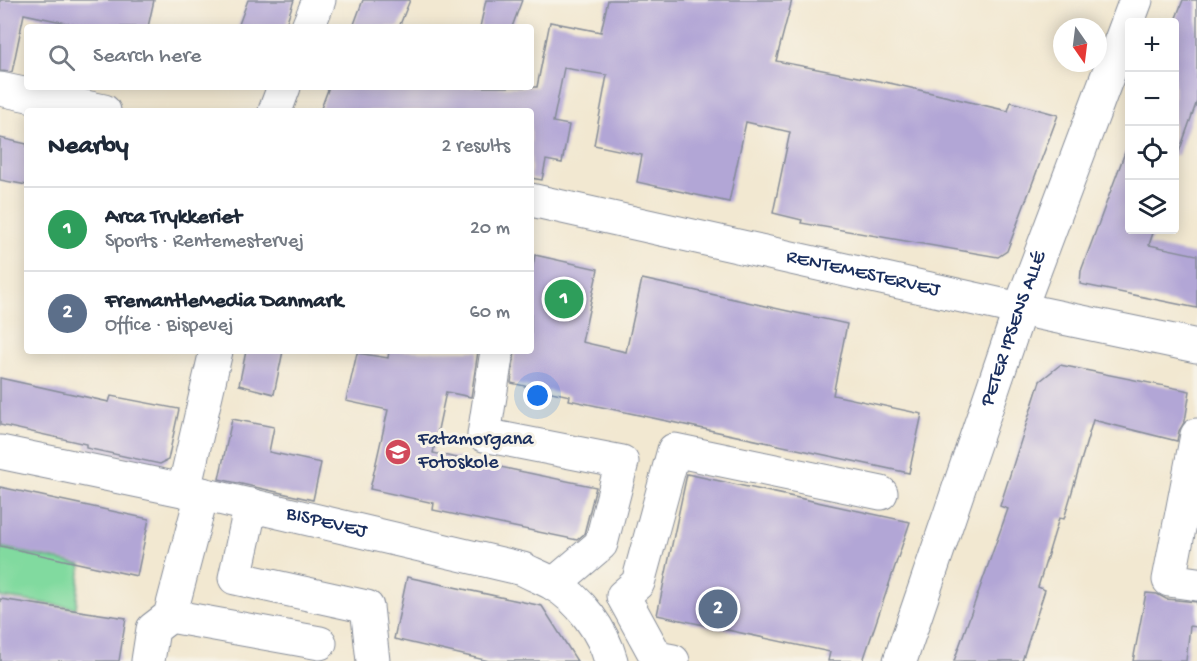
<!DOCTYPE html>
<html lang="en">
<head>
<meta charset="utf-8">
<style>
	:root { --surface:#fff; --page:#f6f6f7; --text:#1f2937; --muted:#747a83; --line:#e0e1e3; --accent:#7c3aed }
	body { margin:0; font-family:"Gochi Hand",sans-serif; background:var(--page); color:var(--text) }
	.controls { position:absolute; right:18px; top:18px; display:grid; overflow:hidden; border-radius:6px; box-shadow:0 3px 15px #0003 }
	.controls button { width:54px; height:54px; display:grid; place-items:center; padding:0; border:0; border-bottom:2px solid var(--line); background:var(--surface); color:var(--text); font:30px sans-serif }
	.compass { position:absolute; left:1053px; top:18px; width:54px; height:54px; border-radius:50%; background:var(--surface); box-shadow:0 3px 15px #0003; rotate:166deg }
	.you { position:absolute; left:538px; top:396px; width:21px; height:21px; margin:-15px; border:4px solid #fff; border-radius:50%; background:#1a73e8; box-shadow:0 0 0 9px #1a73e833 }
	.badge { display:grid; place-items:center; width:39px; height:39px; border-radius:50%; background:var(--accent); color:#fff; font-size:20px; font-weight:700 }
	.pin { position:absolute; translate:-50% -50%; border:3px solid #fff; box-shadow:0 2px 6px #0006 }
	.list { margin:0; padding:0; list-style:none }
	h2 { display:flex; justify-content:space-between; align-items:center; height:78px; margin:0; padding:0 24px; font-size:26px }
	h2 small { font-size:20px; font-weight:400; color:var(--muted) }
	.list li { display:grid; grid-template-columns:39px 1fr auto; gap:18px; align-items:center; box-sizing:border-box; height:84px; padding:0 24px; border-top:2px solid var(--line) }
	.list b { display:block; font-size:22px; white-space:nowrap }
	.list p { margin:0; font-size:20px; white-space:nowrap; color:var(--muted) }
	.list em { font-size:20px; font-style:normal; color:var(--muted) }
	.icon { flex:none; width:33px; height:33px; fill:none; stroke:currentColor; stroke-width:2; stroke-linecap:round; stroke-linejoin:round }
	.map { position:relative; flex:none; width:1197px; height:661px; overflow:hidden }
	.search { position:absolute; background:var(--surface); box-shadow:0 3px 15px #0003; left:24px; top:24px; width:510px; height:66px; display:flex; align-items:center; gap:15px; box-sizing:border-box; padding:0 21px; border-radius:6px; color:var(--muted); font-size:22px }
	.panel { position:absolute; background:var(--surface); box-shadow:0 3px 15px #0003; left:24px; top:108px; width:510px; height:246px; border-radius:6px }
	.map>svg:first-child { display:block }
</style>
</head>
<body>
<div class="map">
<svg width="1197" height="661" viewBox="0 0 1197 661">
	<rect width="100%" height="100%" fill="#f7f3e8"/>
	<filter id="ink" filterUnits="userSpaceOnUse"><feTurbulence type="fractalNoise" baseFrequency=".0167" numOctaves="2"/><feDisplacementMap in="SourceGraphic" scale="12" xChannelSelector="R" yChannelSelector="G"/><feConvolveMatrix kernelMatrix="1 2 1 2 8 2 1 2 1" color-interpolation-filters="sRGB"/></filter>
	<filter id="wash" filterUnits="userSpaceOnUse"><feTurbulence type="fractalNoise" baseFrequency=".008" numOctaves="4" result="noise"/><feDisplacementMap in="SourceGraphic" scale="24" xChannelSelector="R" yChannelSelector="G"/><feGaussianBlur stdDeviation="1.35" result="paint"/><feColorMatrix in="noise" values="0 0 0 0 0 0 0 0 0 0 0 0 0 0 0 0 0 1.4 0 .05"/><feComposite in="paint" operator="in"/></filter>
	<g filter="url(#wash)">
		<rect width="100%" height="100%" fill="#f2e8d1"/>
		<path fill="#81da9f" stroke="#4e847e" stroke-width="1.5" d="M0,547L81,565L76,608L0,597Z"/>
		<g id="blocks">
			<path fill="#b2a6d6" d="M0,0H154L148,27H85L24,14L12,72L0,71Z
				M248,0H294L285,27H238Z
				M363,0H410L399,27H353Z
				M486,0H522L512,27H480Z
				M608,0H792L776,61L894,84L1008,111L1011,102L1058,115L1007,251L998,257L801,223L802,220L773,213L790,132L746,122L729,202L637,182L642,155L594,145L607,75L564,68L553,122L569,125L562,163L546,160L542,180L531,178V111H320L329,87H537L550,22L601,32Z
				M1183,0H1197V101L1178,155H1174V23Z
				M0,138L27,144V185L0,180Z
				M1127,147H1130V230H1154L1149,245L1197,255V308L1080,284L1081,271Z
				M535,255L598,269L582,342L626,352L642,279L847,324L833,395L922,414L909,473L569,400L570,396L511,383L515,351H531V276Z
				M246,351H283L274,394L239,385Z
				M389,351H478L471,397L446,392L433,453L596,487L584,534L577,540L433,510L434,503L370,489L388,410L346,401L357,353L388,358Z
				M1060,365L1190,391L1185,421L1179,431L1177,441L1093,420L1064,519L1059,518L1038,587L1045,590L1022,661H954L1008,509L1000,506L1040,381Z
				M0,378L109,402L111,396L179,409L168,460L160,464L86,448V444L0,425Z
				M232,419L274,427L269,452L321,463L313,500L219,479Z
				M687,474L910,522L863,661H828L830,652L657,615Z
				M0,487L149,519L137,576L0,546Z
				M407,577L542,606L577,661H489L394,639Z
				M1146,593L1157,594L1166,599L1197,602V627L1190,626L1186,661H1133Z
				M0,599L126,618L119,661H0Z"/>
		</g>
	</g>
	<g filter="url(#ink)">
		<use href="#blocks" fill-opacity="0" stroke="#868c98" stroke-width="1.5"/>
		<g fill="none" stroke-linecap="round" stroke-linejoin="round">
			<defs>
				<g id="minor">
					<path d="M308,27L319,0"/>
					<path d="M0,89L104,111"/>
					<path d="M275,111L284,87"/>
					<path id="s1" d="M531,200L1020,309L1197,346"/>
					<path d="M497,351L484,435L622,462L601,544L554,584"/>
					<path d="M1197,435L1169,580L1197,584"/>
					<path id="s2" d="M0,452L202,494L523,569C532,574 543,578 552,583C580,599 603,631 611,661"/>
					<path d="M184,490L216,351"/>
					<path d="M251,505L235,578L367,607L373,661"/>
					<path d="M170,616L320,643"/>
					<path d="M148,661L153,629L170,616L202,494"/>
					<path d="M673,661L657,658L623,596L638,583L674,450L881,493"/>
					<path id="s3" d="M900,661L1020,309L1136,0"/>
				</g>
			</defs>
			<use href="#minor" stroke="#868c98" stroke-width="35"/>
			<use href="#minor" stroke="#fff" stroke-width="33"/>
		</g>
	</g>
	<defs>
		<symbol id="university-disc" viewBox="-11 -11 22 22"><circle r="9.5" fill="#d1495b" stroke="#f7f3e8"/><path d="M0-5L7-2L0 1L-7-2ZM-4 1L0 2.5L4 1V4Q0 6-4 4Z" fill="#fff"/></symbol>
	</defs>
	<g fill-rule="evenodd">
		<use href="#university-disc" x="383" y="437" width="30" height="30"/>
	</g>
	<g text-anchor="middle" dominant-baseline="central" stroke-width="6" stroke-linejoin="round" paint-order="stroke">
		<g font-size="20" fill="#1b2f5e" stroke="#f7f3e8">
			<text stroke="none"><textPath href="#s1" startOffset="340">RENTEMESTERVEJ</textPath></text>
			<text stroke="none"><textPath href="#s3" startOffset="351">PETER IPSENS ALLÉ</textPath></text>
			<text stroke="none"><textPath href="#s2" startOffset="334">BISPEVEJ</textPath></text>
		</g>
		<g font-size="20" fill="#1b2f5e" stroke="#f7f3e8" text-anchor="start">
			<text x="418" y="440">Fatamorgana<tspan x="418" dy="23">Fotoskole</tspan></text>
		</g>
	</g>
</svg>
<div class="controls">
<button>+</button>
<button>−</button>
<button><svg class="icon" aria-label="locate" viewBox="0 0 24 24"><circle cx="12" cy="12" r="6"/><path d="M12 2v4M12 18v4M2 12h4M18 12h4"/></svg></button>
<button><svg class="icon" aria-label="layers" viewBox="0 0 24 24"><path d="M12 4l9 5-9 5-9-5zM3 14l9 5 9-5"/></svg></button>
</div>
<svg class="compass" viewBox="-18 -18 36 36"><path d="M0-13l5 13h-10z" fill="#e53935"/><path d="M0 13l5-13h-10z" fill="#747a83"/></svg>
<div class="you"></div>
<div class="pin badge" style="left:564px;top:299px;background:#2e9e5b">1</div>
<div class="pin badge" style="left:718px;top:609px;background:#5c6f8a">2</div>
<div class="search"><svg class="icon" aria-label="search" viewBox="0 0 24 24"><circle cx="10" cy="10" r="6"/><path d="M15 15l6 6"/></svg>Search here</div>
<section class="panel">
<h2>Nearby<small>2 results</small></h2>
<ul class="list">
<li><span class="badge" style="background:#2e9e5b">1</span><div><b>Arca Trykkeriet</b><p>Sports · Rentemestervej</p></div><em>20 m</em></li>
<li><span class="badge" style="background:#5c6f8a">2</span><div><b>FremantleMedia Danmark</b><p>Office · Bispevej</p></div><em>60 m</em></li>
</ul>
</section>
</div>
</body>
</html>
